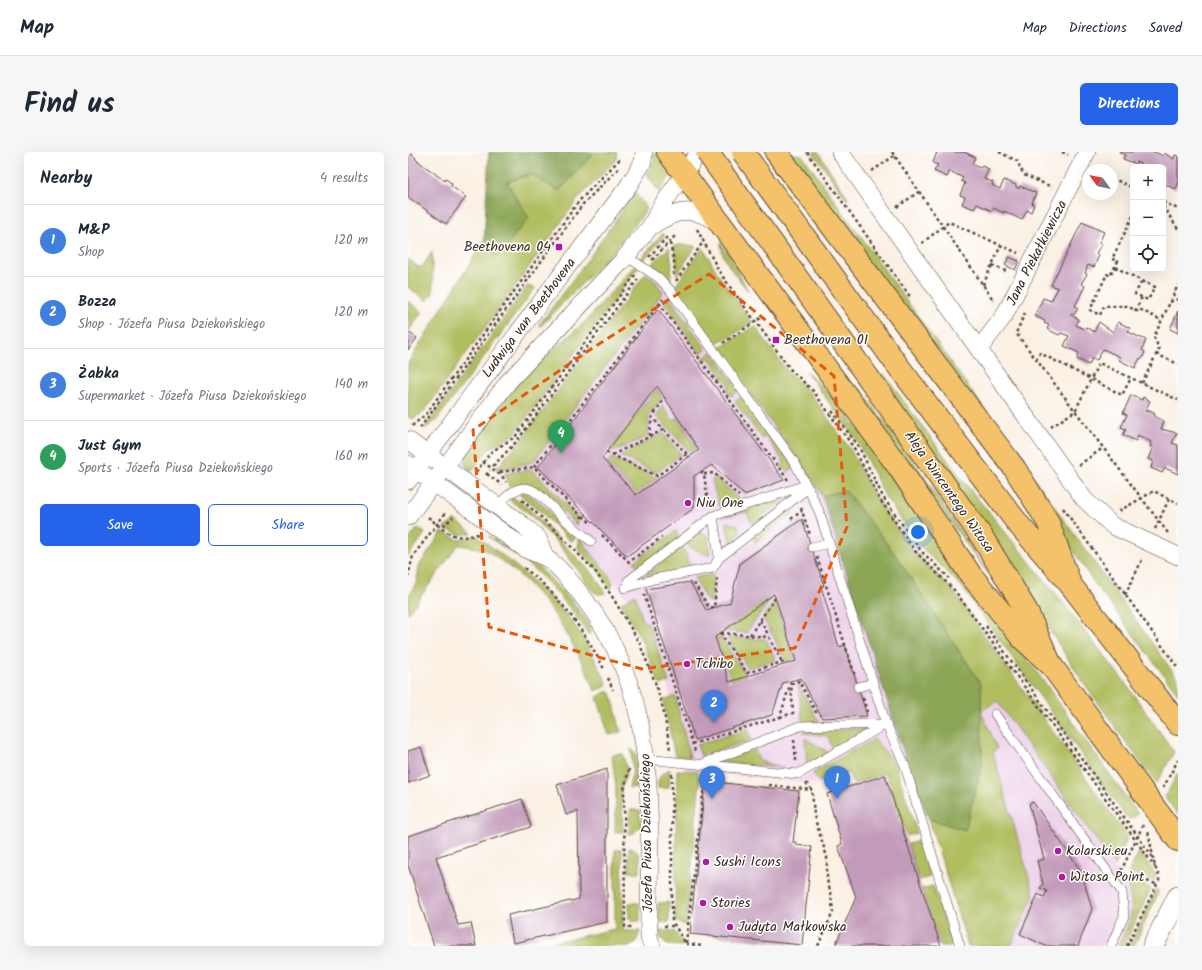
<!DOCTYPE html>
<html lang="en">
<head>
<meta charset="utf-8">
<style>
	:root { --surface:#fff; --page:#f6f6f7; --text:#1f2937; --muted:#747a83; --line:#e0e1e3; --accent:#2563eb }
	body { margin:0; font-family:Kalam,sans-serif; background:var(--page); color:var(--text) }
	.controls { position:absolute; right:12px; top:12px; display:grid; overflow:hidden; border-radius:6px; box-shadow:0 4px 16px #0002 }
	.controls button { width:36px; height:36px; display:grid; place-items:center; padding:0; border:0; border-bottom:1px solid var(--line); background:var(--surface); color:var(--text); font:20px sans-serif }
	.compass { position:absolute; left:674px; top:12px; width:36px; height:36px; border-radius:50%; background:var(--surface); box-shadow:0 4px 16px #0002; rotate:303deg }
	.you { position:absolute; left:510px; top:380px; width:14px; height:14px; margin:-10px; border:3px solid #fff; border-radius:50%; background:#1a73e8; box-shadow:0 0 0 6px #1a73e833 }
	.badge { display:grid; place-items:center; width:26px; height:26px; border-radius:50%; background:var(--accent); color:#fff; font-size:13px; font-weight:700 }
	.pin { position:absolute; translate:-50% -33px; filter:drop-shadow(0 1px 2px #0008) }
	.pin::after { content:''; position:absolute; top:21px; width:14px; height:12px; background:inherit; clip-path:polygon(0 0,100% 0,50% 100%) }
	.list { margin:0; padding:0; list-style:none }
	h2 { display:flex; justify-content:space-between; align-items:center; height:52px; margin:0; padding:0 16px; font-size:17px }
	h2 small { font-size:13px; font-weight:400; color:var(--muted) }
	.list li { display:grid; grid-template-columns:26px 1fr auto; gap:12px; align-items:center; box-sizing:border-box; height:72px; padding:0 16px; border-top:1px solid var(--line) }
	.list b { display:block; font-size:15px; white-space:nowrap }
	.list p { margin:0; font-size:13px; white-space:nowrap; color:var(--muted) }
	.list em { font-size:13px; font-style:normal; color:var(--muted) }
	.actions { display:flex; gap:8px; padding:12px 16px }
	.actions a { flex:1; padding:9px 0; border:1px solid var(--accent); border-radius:6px; text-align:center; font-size:14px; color:var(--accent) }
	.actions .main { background:var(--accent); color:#fff }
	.icon { flex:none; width:22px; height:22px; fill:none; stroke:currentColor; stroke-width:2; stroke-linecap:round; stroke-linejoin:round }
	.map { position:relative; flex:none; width:770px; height:794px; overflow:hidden; border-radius:6px }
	header { display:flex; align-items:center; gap:24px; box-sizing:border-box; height:56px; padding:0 20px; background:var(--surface); border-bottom:1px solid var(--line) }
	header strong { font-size:19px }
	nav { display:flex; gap:22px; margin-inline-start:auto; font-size:14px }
	.intro { display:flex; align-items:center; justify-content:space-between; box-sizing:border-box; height:96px; padding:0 24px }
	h1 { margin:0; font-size:28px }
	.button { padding:10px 18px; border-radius:6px; background:var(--accent); color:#fff; font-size:14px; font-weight:700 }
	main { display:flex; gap:24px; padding:0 24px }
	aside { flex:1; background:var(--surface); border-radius:6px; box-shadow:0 4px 16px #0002 }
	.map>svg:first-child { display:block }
</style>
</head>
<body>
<header>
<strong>Map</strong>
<nav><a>Map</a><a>Directions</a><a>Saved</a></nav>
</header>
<div class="intro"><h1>Find us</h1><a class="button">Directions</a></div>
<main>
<aside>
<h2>Nearby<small>4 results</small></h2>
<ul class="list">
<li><span class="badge" style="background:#3f7fe0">1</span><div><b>M&amp;P</b><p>Shop</p></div><em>120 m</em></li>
<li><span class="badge" style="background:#3f7fe0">2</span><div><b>Bozza</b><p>Shop · Józefa Piusa Dziekońskiego</p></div><em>120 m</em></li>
<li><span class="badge" style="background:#3f7fe0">3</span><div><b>Żabka</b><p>Supermarket · Józefa Piusa Dziekońskiego</p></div><em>140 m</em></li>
<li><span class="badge" style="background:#2e9e5b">4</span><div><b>Just Gym</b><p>Sports · Józefa Piusa Dziekońskiego</p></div><em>160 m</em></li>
</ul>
<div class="actions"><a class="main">Save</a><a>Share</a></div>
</aside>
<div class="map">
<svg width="770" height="794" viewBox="0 0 770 794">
	<rect width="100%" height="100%" fill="#fff"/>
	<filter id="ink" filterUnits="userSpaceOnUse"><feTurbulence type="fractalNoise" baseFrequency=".025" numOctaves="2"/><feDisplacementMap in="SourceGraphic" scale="8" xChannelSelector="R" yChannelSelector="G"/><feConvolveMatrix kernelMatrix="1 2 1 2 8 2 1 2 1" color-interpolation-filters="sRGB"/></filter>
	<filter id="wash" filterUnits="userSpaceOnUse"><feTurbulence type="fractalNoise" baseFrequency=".012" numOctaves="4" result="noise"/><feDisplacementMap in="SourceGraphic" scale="16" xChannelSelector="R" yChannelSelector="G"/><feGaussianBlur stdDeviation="0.9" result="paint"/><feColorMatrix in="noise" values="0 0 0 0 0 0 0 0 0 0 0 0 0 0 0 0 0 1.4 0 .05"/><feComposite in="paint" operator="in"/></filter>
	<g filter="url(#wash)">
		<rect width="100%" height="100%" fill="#faf0e3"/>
		<path fill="#edd0e8" d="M237,123L268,133L407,323L497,604L411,632L277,618L270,575L258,528L219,448L196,414L140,359L105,332L96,322L93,316Z
			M589,548L717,729L723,747L724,757L723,768L711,794H603L626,743L585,601L589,596L573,559Z"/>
		<path fill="#b1be60" stroke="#76743f" d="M183,0H209L208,8L170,47L16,260L4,267L0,264V211L76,89L89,105L99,30L184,3Z
			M248,0L264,22L251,40L239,22L246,10Z
			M405,0H410L440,46L439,48Z
			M380,1L394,3L770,527V542L684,428L640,358Z
			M227,40L239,57L208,96L133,174L131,173L186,99Z
			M255,81L257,84L237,106L105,284L81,297L62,321L57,313L58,300L111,228L178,169Z
			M313,91L321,102L340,139C331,126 312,108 313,91Z
			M272,93L288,94L269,123V112L266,94Z
			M261,95L264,112L262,131L257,124L243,113Z
			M295,95L311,124L344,170L325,183L305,192L266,136Z
			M24,100L25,141L19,149L0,135V107L10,115H14Z
			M238,121L247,129L255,140L125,310L90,318L88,317L101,301L110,292Z
			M119,134L127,136L28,269L16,277Z
			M260,144L298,197L292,202L256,150Z
			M0,149L14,160L0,180Z
			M347,174L377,216L402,241L442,297L466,343L500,393L545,439L720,685L707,714L589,549L573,559L589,596L585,601L626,743L603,794H560L521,667L557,678L574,613L573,532L486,401L437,338L414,344L402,324L310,197Z
			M304,200L331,238L323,244L319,238L321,233L301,206L296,209L294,207Z
			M398,219L430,250L642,538L730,662L723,667L718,665L554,435L513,395L478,346L450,290Z
			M475,221L552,325L653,448L718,532L766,600L748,632L673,527L594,404L471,224Z
			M452,236L508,312L584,427L460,257L448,239Z
			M249,237L254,246L241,263L240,284L207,299L202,297Z
			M335,244L386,315L380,320L373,316L376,310L357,283L355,287L327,250Z
			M255,254L265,269L269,266L289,297L281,299L248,264Z
			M255,281L273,302L248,321L212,304Z
			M204,306L249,326L228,341L199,310Z
			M118,318H125L170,365L168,373C150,355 130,322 101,335L99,326L96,322Z
			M310,327L332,348L311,354L304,328Z
			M116,340L129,348L167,383L166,388L162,389L132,359L111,342Z
			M383,342L344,373L339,360L314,365Z
			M102,343L120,356L185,422L198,441L191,442L186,440L153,395L122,362L103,349Z
			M382,354L385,356V361L347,390L345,382Z
			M47,368L64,381L51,383L36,376Z
			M318,370L330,373L332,382L322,391Z
			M10,376L17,381L0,405V389Z
			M268,379L271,386L231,416L226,410Z
			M34,380L51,388L69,384C109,414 147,444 175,485C184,500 191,516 199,531L197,535L187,539C166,489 138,439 92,408C88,405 82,400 77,398C69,395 58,394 50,393L0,462V445L9,429L11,414Z
			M293,380L300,384L302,404L280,394L279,391Z
			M80,384L132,416L159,443L183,474L181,483C166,460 150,440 130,421C115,407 96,396 80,384Z
			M172,385C181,402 197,413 205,431L203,437L188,415L171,398L170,394Z
			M274,394L279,404V411H282L284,416L240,427L238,423Z
			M305,422L303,450L299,449L286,426Z
			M227,442L235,469L240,471L261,530L252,533L234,489L213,451Z
			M365,444L338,481L317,479Z
			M367,450L386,507L379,510L355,466Z
			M308,485H313L338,523L323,528Z
			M319,486L358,487L368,508L340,516Z
			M390,533L411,569L395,570Z
			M199,539L203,541L213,580L201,583L189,545Z
			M267,544L282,605L267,604L255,548Z
			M461,576L425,598L420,584L396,581V579Z
			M340,577L343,588L293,604L289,593Z
			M397,586L421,601L399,614Z
			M466,587L487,611L509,681L499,684L478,621L445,632L441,620L411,630L405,621Z
			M223,597L228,601L231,635L221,636L225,619Z
			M347,597L351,609L375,616L310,610Z
			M215,602L219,619L213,637L215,680H207L208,636L204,603Z
			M262,617L261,636H250C249,627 253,621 262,617Z
			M269,618L289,619L292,628L278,774L267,769Z
			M770,621V663L757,645Z
			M222,658H232L233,674L226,681L221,682Z
			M511,689L522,725L511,728L500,692Z
			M221,696C234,698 232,710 232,720H221Z
			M207,698H214L215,779H232L228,790L223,794H129L207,777Z
			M731,700L748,722L746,729L720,721Z
			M718,727L743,736L716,794H711C722,769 729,756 717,729Z
			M525,734L544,794H532L514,737Z
			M748,738L751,739L726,794H722Z
			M261,750V770H250V751Z
			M221,751H232V769H226L221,766Z
			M249,779H266L277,794C263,794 255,793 249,779Z"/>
		<path fill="#8ca556" stroke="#64683a" d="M81,0H183L184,3L151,39L122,22L99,30L121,66L89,105L76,89Z
			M437,338L486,401L573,532L574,613L557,678L521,667L497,604L414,344Z"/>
		<g id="blocks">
			<path fill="#c39bba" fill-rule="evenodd" d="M529,0H556L567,5L564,12L572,16L574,14L581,17L576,27L585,30L584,33L592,37L596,28L608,33V35L611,37L612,34L628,41L624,51L626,53L623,60L619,58L614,68L596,59V61L585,56L584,59L569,52L566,57L554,52L557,45L552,43L557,31L553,29L555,26L542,19L539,25L526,19L530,13L525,11Z
				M711,0H747L755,4L756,1L766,7L767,3L770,4V33L767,37L755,31V15H737L729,10L728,12L715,7L717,3Z
				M2,1L8,6L7,7L37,29L38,27L44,32L43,34L58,45L38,72L0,45V4Z
				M674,70L696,80L691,91L694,92L688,101L691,103L686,115L680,113L677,121L679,122L673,132L677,134L667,154L670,156L666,163L663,161L662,163L671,167L668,173L676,177L678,175L686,180L691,170L705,180L710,170L722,176L720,180L738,188L734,198L737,200L734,207L732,206L727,216L711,208L712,205L695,197L689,208L684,206L681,213L669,207L671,201L656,194L661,184L653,181L651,183L639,177L641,173L636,171L637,169L627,164L635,146L643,149L650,136L643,133Z
				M601,105L611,109L607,118L597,113Z
				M250,157L376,328L336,343L304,313L286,324V356L219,404L130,315ZM249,234L291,298L228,343L194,306Z
				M770,159V181L762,177Z
				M0,180L9,186L0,198Z
				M723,243L734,248L735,245L742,249L737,259L739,260L740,258L747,262L746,264L756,269L753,277L769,281L764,291L770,293V322L757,316L754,321L743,316L745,309L740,307L745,295L742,294L743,290L730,283L728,289L715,283L718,277L713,275L719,263L715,261Z
				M394,367L416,434H413L431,495L437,493L459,564L414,566L393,526L375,531L364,563L287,588L238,437L282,430L298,458L322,451L332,411ZM366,442L388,509L321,530L307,485Z
				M13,595L22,623L0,631V599Z
				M199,617V770L105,791L100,763L171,747L170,659L158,663L149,633Z
				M477,623L511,728L533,794H427L448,745L430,694L434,692L419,642Z
				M297,629L391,639L385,690H388V693L404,695L394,793L282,782Z
				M114,647L123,675L28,705L50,773L63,771L68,794H26L0,713V684Z
				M625,650L673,719L684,757L670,794H638L612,782L630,742L636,745L639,739L632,736L635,732L629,709L636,707L621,652Z"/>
		</g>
	</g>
	<g filter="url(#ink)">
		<use href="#blocks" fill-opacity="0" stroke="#58483c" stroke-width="1"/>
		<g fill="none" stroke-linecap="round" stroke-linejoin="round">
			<defs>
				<path id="service" d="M218,104L251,126L262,138L387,311L398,333
					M400,336L411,359L478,572L496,611L552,794
					M90,354C116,322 127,338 149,360C160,371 171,380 183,389
					M305,364L311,406
					M404,395L421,391
					M217,436L246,427L305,416L311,406L400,336L398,333L305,364L220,429
					M450,535L465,531
					M587,562L714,740L716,764L703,794
					M238,607L390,622L478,572
					M292,613L392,574L476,572"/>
				<path id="minor" d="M432,0L676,347L705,374L770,404
					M242,75C269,58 283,53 311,71
					M571,197L596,164L679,0
					M0,288L115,373L130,386L137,405
					M0,312L119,398C125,401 131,402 136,405C148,410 170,438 178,449C255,553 240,663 241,785L244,794
					M0,329L138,143L221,33L235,10L236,0
					M0,365L100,230L215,108L242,75L255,52L291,0"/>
				<path id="tertiary" d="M745,794L770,745"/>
				<path id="primary" d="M260,0L492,317L562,422L614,486L643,513
					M368,0L607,317L640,370L662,432
					M487,210L611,373L662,432L770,572
					M462,228L574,385L618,458L643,513L770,688"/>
			</defs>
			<use href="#service" stroke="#58483c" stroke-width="10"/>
			<use href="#minor" stroke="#58483c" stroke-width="18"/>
			<use href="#tertiary" stroke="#58483c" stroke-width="22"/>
			<use href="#primary" stroke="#58483c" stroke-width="24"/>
			<path stroke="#58483c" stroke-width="2.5" stroke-dasharray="3 3" stroke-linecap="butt" d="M399,0L503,146
				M484,0L586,149
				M591,0L609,9L616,23L644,35
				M654,0L660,3
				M464,19L486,4
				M704,26L725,36
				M755,50L770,57
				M755,54L770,77
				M489,55L512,39
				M725,64L704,107L710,109L702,124L699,122L682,158L692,163L696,154H719L731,160L733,158L753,168
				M289,77L312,121L383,218L406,240L446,296L471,346L507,399L547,439L747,715
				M262,91L267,114L265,124
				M514,91L541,70L610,101
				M241,105L261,83
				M244,108L268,83
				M584,113L600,120
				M707,115L734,129
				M268,129L293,93L295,88
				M734,129L747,135L740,148L727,142Z
				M575,133L593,93
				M762,150L770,147
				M251,151L380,328
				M727,159L734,145
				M617,161L608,181L760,381
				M315,191L353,166
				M748,202L770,212
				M628,208L632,201L714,243L723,226
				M734,231L751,197L746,185L770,133
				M424,259L451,295L475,345L513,399L541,426
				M4,274L18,262L171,49L212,7
				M643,275L667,259L691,211L770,248
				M12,276L175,52L211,16
				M256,278L279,302
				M241,284L244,265
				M198,300L249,324L279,302L281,305
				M204,303L255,278L244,265L257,246
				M75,310L94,324L98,330
				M671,313L695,296
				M85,314L108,290L230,127
				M126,315L255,147
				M293,319L296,322L300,351L298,353
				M68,320L83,300L107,285L227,123
				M92,320L126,315L175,366
				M79,322L94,333
				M296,322L306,321L331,344
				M78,323L82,318
				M114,348L146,377L187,419L205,446L231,490L247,530L256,560L262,597
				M393,356L402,383
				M655,356L770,516
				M711,359L746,339L761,347
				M175,364L184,372
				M20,365C38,379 44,390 70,382
				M383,367L394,359
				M35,374L45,365
				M747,377L761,347L770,351
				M194,383L221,410L254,385
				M409,405L447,524
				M116,416C151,442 176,479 196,517
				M0,425L5,404L39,359
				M286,431L300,454L306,456L309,426
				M236,442L287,599
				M717,443L735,406
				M352,468L361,484
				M578,474L744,704
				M312,481L339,521L374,510L376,513
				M313,481L361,485L374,510
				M342,483L367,446
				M200,526L205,538
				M383,532L391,529L409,562
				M455,546L459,560
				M372,565L385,561L383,531
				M386,588L388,609
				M284,592L372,565L383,529
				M221,617L216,638L217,775H226
				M264,622V769L278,792L295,794
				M398,631L404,638L406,664L419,705V728L423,742L425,760L410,794
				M361,633L404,638
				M755,636L770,608
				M713,719L736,671
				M716,722L748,732
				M256,774H266
				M278,791L297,626
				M719,794L752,726L747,715L740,679"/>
			<use href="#service" stroke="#fff" stroke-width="9"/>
			<use href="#minor" stroke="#fff" stroke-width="17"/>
			<use href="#tertiary" stroke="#fff" stroke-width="21"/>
			<use href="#primary" stroke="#f3c26a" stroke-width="22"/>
			<defs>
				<path id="primary-bridge" d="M299,0L462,228
					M335,0L487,210"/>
			</defs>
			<use href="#primary-bridge" stroke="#58483c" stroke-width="24" stroke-linecap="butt"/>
			<use href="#primary-bridge" stroke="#f3c26a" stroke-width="22"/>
		</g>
	</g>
	<path fill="none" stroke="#e8590c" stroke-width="3" stroke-dasharray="8 5" stroke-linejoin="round" d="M301,122L426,224L439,375L387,496L234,517L81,475L65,278L180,199Z"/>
	<g fill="#b5179e" stroke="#fff" stroke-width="1.5">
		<rect x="147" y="91" width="8" height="8" rx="2"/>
		<rect x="364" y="184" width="8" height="8" rx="2"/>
		<circle cx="280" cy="351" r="4"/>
		<circle cx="279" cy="512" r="4"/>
		<circle cx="650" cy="699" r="4"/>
		<circle cx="298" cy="710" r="4"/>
		<circle cx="654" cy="725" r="4"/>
		<circle cx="295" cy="751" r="4"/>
		<circle cx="322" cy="775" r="4"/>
	</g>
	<g text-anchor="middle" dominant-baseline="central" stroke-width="3" stroke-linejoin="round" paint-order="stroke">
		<g font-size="14" fill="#3b2a1e" stroke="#fff" text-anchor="start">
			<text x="143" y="95" text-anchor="end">Beethovena 04</text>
			<text x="376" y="188">Beethovena 01</text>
			<text x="288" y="351">Niu One</text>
			<text x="287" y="512">Tchibo</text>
			<text x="658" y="699">Kolarski.eu</text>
			<text x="306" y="710">Sushi Icons</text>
			<text x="662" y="725">Witosa Point</text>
			<text x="303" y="751">Stories</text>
			<text x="330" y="775">Judyta Małkowska</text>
		</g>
		<g font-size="14" fill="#3b2a1e" stroke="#fff">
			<text transform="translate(629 101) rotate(-63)">Jana Piekałkiewicza</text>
			<text transform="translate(121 166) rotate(-53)">Ludwiga van Beethovena</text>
			<text transform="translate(541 340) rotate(55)">Aleja Wincentego Witosa</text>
			<text transform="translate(239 681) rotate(-91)">Józefa Piusa Dziekońskiego</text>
		</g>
	</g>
</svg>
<div class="controls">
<button>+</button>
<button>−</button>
<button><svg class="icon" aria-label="locate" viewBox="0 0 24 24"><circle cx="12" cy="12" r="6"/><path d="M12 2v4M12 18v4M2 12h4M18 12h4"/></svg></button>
</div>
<svg class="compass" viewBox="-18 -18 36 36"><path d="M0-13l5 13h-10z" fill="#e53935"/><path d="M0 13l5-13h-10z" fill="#747a83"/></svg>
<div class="you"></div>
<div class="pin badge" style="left:429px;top:647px;background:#3f7fe0">1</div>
<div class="pin badge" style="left:306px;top:571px;background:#3f7fe0">2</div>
<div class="pin badge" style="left:304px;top:647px;background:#3f7fe0">3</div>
<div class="pin badge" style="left:153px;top:301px;background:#2e9e5b">4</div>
</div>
</main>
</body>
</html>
